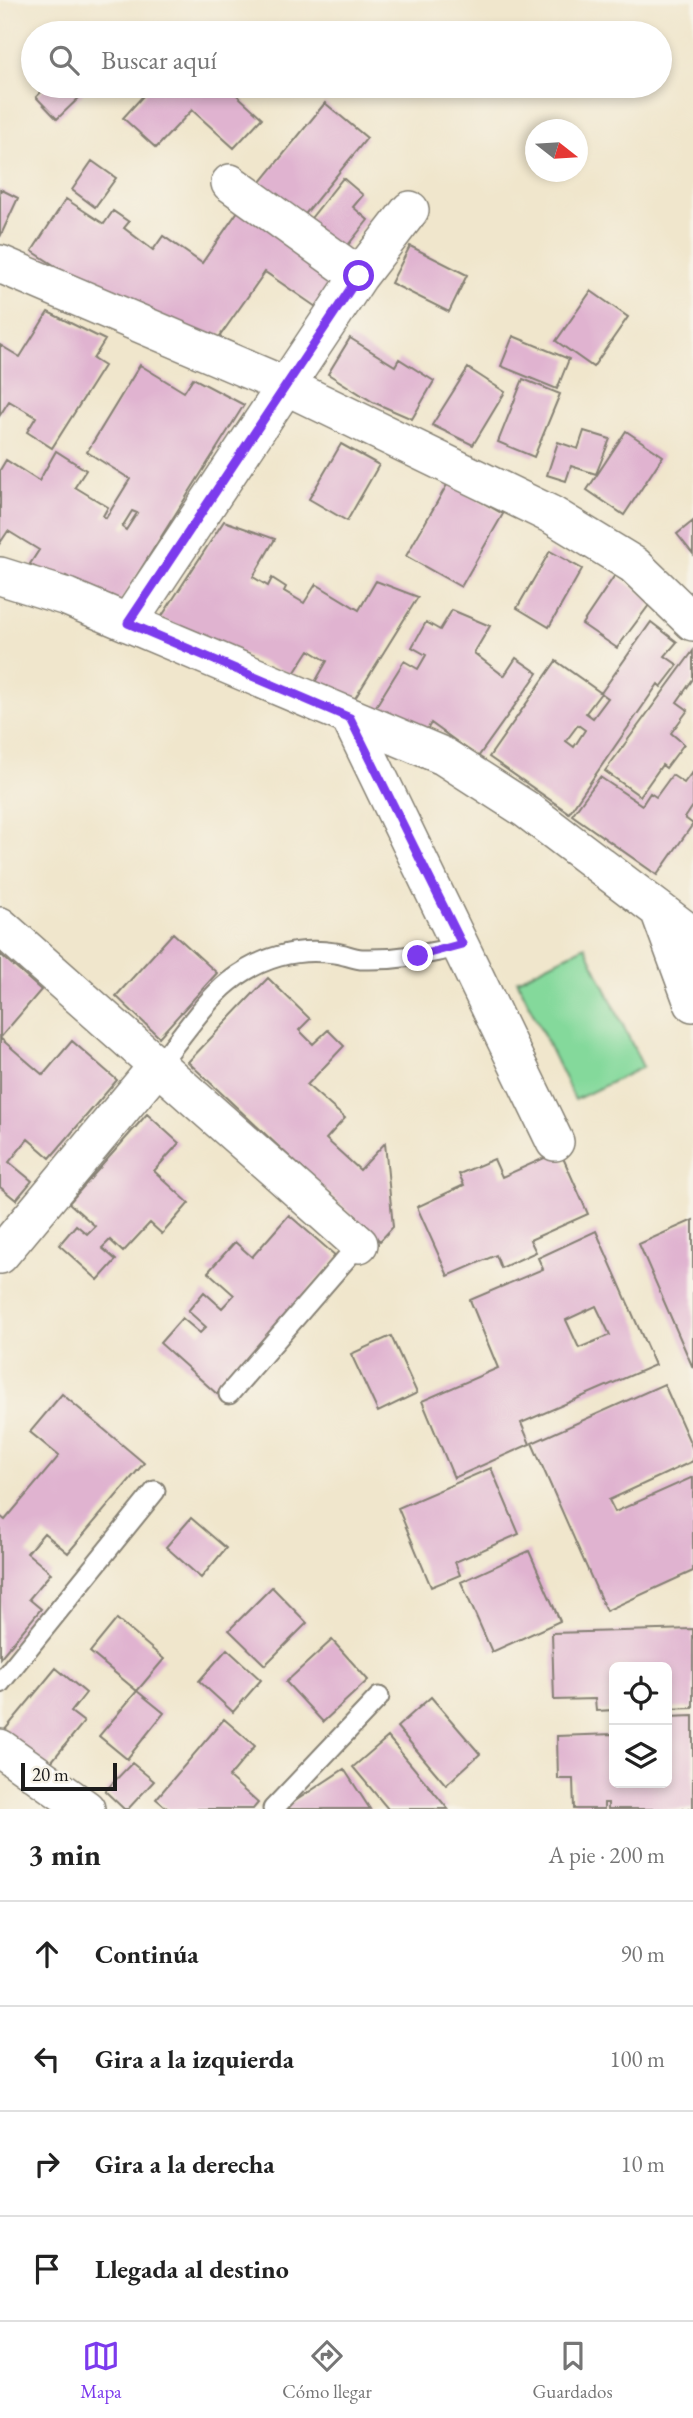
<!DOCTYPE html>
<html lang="es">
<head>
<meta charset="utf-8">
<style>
	:root { --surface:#fff; --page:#f2f2f2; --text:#222; --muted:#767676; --line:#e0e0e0; --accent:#7c3aed }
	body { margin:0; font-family:"EB Garamond",serif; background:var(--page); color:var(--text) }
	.controls { position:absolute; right:21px; bottom:21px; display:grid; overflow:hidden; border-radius:10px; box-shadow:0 4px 10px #0003 }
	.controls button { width:63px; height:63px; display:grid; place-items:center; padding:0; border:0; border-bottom:2px solid var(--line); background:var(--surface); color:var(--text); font:35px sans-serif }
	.compass { position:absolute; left:525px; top:119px; width:63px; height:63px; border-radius:50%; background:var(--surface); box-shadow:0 4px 10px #0003; rotate:107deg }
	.scale { position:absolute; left:21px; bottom:18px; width:96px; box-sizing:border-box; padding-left:7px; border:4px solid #1c1c1c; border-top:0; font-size:19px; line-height:24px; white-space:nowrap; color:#1c1c1c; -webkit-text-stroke:5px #f7f3e8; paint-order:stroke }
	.stop { position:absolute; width:21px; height:21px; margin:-16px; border:5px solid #7c3aed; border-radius:50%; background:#fff }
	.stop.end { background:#7c3aed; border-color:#fff; box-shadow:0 2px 7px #0008 }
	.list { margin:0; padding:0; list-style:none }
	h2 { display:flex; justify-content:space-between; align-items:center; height:91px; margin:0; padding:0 28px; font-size:30px }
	h2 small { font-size:23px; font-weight:400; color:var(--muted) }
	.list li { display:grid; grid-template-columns:46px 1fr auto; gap:21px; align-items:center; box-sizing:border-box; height:105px; padding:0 28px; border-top:2px solid var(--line) }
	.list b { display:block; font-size:26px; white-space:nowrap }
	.list em { font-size:23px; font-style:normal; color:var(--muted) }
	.icon { flex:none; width:38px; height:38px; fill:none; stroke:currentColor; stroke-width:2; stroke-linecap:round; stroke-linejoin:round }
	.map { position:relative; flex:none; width:693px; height:1809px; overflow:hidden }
	.search { position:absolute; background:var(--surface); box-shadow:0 4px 10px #0003; left:21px; right:21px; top:21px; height:77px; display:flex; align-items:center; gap:18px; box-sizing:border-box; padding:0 24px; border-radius:38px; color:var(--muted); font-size:26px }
	.sheet { height:511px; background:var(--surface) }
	nav { display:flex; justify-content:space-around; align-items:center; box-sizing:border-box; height:98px; border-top:2px solid var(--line); background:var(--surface); font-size:19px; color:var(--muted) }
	nav a { display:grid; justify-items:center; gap:4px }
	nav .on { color:var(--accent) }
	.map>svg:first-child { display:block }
</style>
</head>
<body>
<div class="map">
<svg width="693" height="1809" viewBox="0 0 693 1809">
	<rect width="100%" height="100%" fill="#f7f3e8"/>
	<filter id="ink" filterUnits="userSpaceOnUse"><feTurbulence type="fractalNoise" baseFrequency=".0143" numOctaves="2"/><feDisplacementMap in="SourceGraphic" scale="14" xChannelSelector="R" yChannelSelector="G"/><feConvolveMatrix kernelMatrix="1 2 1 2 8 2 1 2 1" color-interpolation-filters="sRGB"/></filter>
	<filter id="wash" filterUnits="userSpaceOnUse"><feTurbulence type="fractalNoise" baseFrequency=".00686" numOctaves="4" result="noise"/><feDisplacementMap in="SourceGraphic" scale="28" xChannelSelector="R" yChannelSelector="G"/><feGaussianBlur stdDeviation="1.57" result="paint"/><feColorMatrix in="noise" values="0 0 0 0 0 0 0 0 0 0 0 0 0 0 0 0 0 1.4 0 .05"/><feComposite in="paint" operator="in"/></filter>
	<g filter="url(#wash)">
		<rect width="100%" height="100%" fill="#f0e6cc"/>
		<path fill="#84d99b" stroke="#507a5c" stroke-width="2" d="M585,946L643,1067L575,1100L517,980Z"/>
		<g id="blocks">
			<path fill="#e0b3d0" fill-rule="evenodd" d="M47,86H75L83,94L57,119L36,97Z
				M152,86H227L262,118L234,148L192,110L156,148L123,118Z
				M325,103L367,138L302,218L260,183Z
				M92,161L116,178L95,207L72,190Z
				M343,178L363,195L353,207L368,220L340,255L304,227Z
				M0,189L18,198L0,237Z
				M66,199L104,224L113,211L129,222L124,228L153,250L163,236L202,263L243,204L341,273L316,307L265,272L215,343L68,274L32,251Z
				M410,246L467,275L449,312L391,283Z
				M591,291L628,317L593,367L556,341Z
				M48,312L105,340L93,359L104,366L52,448L27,432L36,417L9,401L0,415V345L20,357Z
				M513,336L569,359L557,389L501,366Z
				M350,338L395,366L399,359L434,381L412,419L373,402L328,374Z
				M140,365L184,392L193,378L244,405L117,607L66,576L62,583L30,564L39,550L8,531L0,543V470L6,460L39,481L56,451L86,470L75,487L108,507L103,516L106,518L130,479L87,452ZM132,511L137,513L126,530L122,527Z
				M468,368L505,392L473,445L432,425Z
				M523,379L560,394L534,457L498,442Z
				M584,431L610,439L596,474L571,466L566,481L547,475L558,442L578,449Z
				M626,431L663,456L624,515L587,490Z
				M341,444L379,465L347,521L309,499Z
				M448,483L503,514L461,587L406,556Z
				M224,521L275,539L253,577L268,586L272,578L286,587L284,591L304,603L316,584L359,610L376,581L418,597L354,700L314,684L327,661L309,650L293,675L160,619Z
				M693,521V554L677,534Z
				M550,551L582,569L549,627L517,608Z
				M615,575L652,601L617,648L582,624Z
				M452,610L490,626L474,653L504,676L516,658L538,673L478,757L431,723L424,735L373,711L404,661L418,669L426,655L412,647L426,622L440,630Z
				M651,622L677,642L665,656L678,665L661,687L658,684L569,813L489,757L556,661L601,693L586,713L593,718L608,698L601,693ZM578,725L585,730L574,747L566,741Z
				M693,651V679L677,702L688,710L671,733L684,744L666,768L662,765L640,796L605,771Z
				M693,771V806L685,818L693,824L657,875L572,815L600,777L642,805L650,793L656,797L672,775L684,783Z
				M173,933L217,973L159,1037L116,996Z
				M0,954L41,990L0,1038L43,1075L72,1041L117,1080L50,1158L28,1139L9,1162L32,1181L16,1200L0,1187Z
				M268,978L310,1019L299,1030L313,1044L328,1030L344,1046L307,1085L345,1118L326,1139L360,1170L385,1143L393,1227L380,1241L188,1062Z
				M147,1114L179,1143L154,1171L189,1203L162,1234L150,1223L123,1252L110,1240L102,1248L116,1260L98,1280L59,1245L76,1225L87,1234L95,1226L69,1203Z
				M560,1151L588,1214L530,1240L536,1252L501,1268L496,1255L448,1276L417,1207L464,1185L459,1174L494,1159L502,1177Z
				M289,1215L337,1257L217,1394L160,1343L182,1318L200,1333L206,1327L188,1311L204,1292L222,1308L234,1295L208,1272L235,1242L252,1257Z
				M693,1220V1368L639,1244Z
				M596,1231L655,1365L521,1423L530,1444L454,1478L422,1401L498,1368L470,1300L543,1269L538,1258ZM596,1306L610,1335L579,1348L566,1320Z
				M391,1336L417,1393L378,1412L351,1354Z
				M664,1384L693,1449V1461L609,1500L615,1512L693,1477V1571L606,1611L532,1443Z
				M62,1394L144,1463L68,1553L44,1533L27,1553L51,1573L29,1599L41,1609L0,1658V1516L5,1520L59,1456L30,1432Z
				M491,1468L519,1534L455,1562L460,1575L431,1587L398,1508Z
				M191,1518L226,1548L201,1578L166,1547Z
				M529,1551L560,1621L492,1652L461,1582Z
				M272,1587L307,1623L265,1665L229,1630Z
				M117,1619L164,1659L137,1691L90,1652Z
				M693,1629V1708L667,1709V1667H614V1710L596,1711L595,1699L554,1700L552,1633Z
				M332,1640L368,1680L323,1722L286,1682Z
				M227,1649L261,1680L233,1712L199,1681Z
				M56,1668L86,1693L71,1712L84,1722L47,1767L3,1732Z
				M137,1691L164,1713L127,1759L99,1736Z
				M431,1697L480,1754L446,1785L397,1727Z
				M693,1716V1809H608V1803H604V1809H574L573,1779H558L557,1736L614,1734V1783H667V1717Z
				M224,1719L255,1746L229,1777L258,1803L253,1809H168L156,1799Z
				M388,1737L448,1809H388L353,1767Z
				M132,1763L154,1781L128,1809H124L105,1791Z
				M344,1769L370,1809H283Z"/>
		</g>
	</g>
	<g filter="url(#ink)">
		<use href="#blocks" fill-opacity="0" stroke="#868174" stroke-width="2"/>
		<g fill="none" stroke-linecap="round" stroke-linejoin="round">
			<defs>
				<path id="service" d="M159,1064C180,1039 204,1002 229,982C259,958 296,947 335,953C344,954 352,958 361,959C396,960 429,955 462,945
					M229,1394L359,1244
					M0,1683L155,1491
					M273,1809L379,1697"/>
				<path id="minor" d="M230,183L359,276
					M0,264L286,386L552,515L634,565L693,622
					M0,576L67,597L443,756L527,810L693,936
					M128,623L359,276L410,210
					M350,718L555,1142
					M660,913L693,1003
					M0,926L359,1244
					M0,1255L159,1064
					M0,1748L86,1809"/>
			</defs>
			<use href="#service" stroke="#868174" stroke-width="23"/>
			<use href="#minor" stroke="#868174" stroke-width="40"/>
			<use href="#service" stroke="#fff" stroke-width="19"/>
			<use href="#minor" stroke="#fff" stroke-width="37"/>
		</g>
	</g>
	<g fill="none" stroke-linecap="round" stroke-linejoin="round" filter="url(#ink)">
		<path stroke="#7c3aed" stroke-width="9" d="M359,276L128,623L350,718L462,944L418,956"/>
	</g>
</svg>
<div class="controls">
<button><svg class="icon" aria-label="locate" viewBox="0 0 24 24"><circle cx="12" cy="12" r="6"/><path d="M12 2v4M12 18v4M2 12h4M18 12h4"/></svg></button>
<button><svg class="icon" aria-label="layers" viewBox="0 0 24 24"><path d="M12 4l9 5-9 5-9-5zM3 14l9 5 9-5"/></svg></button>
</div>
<svg class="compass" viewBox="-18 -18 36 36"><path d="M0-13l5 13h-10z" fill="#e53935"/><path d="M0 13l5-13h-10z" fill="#767676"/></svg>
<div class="scale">20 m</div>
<div class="stop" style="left:359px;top:276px"></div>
<div class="stop end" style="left:418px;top:956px"></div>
<div class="search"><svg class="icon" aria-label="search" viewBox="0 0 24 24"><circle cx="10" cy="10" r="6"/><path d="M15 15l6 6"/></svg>Buscar aquí</div>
</div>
<section class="sheet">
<h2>3 min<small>A pie · 200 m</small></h2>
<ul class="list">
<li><svg class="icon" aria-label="ahead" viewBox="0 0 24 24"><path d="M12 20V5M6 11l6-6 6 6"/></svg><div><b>Continúa</b></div><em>90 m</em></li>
<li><svg class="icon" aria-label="left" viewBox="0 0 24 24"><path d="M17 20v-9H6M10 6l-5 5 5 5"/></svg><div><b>Gira a la izquierda</b></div><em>100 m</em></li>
<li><svg class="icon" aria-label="right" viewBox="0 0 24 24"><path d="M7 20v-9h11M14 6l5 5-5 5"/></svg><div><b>Gira a la derecha</b></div><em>10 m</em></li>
<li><svg class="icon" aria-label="arrive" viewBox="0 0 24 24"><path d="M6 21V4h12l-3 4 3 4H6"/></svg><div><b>Llegada al destino</b></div></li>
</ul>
</section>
<nav>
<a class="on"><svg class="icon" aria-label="map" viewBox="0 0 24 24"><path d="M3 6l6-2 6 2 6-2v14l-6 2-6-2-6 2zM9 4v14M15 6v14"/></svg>Mapa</a>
<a><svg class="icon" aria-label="directions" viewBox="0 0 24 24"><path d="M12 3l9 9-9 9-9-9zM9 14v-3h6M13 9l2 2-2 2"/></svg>Cómo llegar</a>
<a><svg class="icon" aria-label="saved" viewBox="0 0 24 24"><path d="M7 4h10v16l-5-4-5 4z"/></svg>Guardados</a>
</nav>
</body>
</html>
